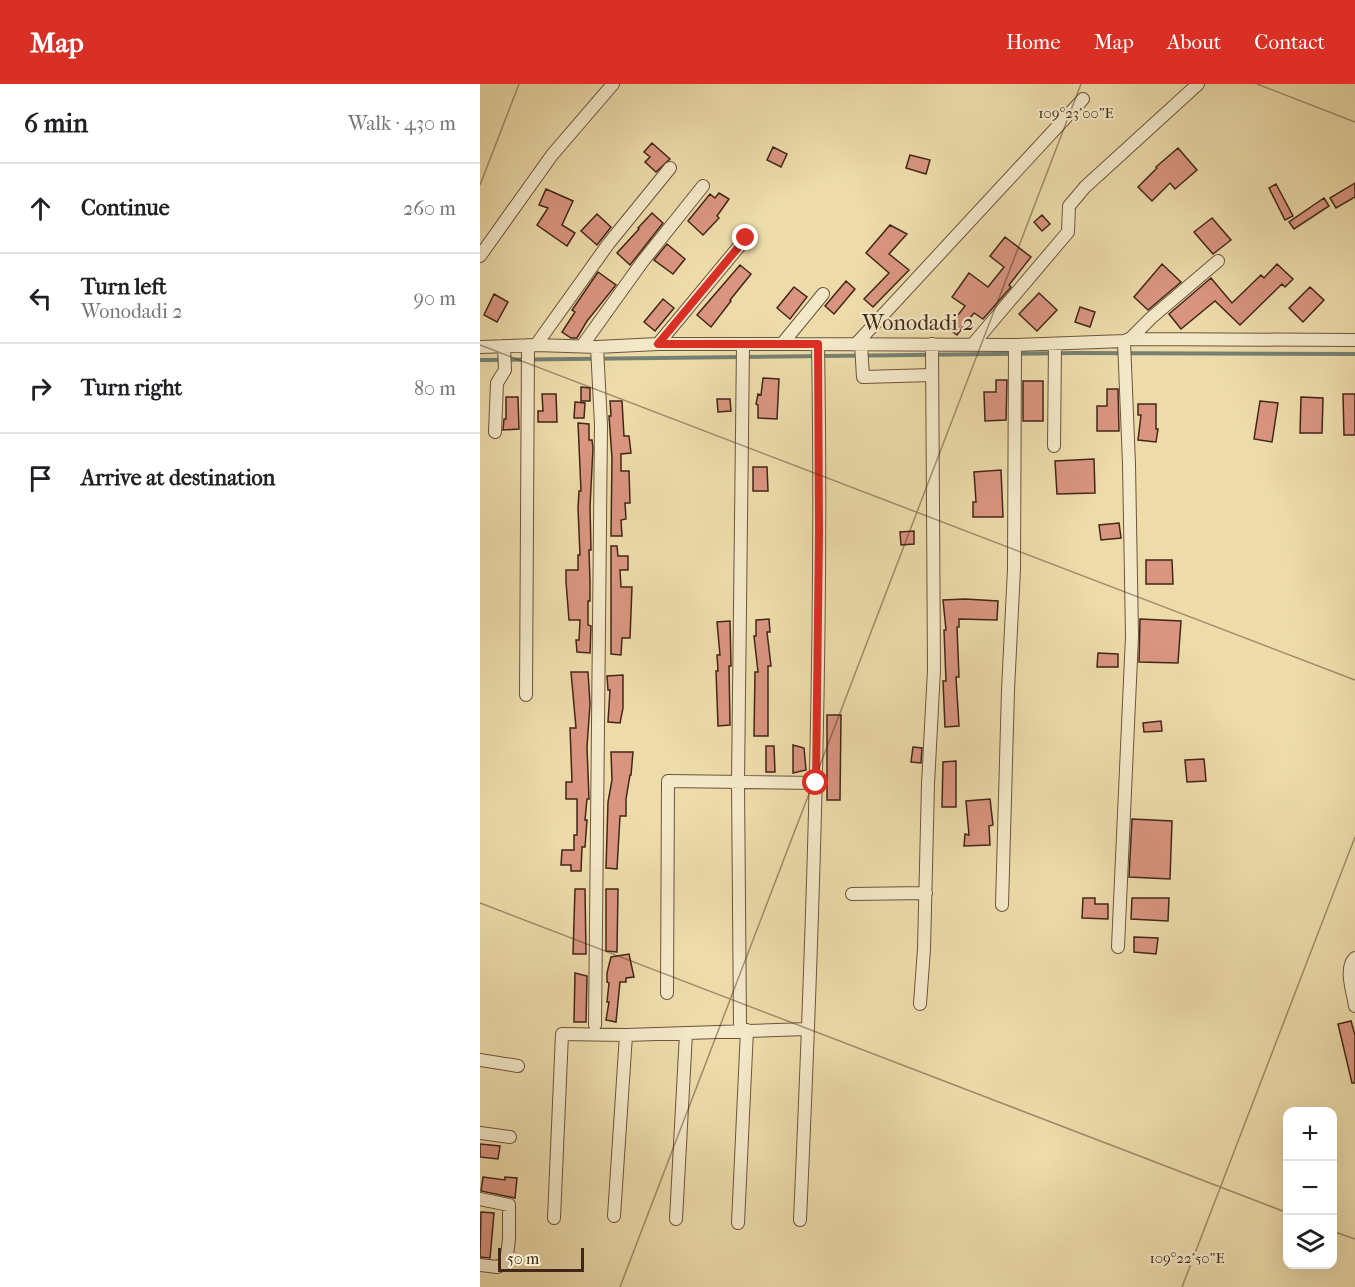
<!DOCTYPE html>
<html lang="en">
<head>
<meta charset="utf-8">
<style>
	:root { --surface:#fff; --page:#f2f2f2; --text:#202124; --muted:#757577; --line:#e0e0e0; --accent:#d93025 }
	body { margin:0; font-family:"IM FELL French Canon",serif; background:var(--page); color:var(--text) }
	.controls { position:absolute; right:18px; bottom:18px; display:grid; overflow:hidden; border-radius:12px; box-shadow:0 6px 24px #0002 }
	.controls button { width:54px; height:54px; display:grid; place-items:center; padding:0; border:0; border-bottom:2px solid var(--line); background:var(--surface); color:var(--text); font:30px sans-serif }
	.scale { position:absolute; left:18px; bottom:15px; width:86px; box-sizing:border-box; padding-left:6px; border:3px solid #422718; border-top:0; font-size:16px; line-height:21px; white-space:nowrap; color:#422718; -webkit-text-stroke:4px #f3e8c8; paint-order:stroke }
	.stop { position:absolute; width:18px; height:18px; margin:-14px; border:4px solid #d93025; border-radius:50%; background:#fff }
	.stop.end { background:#d93025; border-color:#fff; box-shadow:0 2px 6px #0008 }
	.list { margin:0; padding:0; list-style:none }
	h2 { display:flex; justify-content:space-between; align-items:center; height:78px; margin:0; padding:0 24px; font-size:26px }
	h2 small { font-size:20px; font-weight:400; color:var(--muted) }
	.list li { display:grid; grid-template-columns:39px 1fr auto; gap:18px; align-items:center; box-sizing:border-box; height:90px; padding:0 24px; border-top:2px solid var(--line) }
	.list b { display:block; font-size:22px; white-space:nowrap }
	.list p { margin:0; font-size:20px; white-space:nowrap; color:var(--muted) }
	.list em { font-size:20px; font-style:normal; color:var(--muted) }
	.icon { flex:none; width:33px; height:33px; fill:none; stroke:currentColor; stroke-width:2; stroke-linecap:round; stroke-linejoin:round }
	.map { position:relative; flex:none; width:875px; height:1203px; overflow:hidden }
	header { display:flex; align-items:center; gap:36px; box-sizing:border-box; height:84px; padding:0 30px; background:var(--accent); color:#fff }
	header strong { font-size:28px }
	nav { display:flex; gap:33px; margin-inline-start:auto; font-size:21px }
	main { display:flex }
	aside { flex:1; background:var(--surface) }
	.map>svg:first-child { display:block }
</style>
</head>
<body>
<header>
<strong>Map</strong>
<nav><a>Home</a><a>Map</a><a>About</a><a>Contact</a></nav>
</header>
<main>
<aside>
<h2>6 min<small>Walk · 430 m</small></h2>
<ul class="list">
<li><svg class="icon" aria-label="ahead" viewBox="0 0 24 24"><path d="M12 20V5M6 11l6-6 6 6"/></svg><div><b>Continue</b></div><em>260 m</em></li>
<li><svg class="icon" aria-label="left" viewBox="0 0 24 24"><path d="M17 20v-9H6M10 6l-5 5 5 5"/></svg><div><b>Turn left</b><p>Wonodadi 2</p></div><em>90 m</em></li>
<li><svg class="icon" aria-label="right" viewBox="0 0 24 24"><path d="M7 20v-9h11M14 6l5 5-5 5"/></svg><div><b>Turn right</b></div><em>80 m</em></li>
<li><svg class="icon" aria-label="arrive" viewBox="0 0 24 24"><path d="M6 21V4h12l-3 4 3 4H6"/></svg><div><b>Arrive at destination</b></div></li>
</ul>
</aside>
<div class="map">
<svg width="875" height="1203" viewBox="0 0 875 1203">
	<rect width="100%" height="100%" fill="#eddbaa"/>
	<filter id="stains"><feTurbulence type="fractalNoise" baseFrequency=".00333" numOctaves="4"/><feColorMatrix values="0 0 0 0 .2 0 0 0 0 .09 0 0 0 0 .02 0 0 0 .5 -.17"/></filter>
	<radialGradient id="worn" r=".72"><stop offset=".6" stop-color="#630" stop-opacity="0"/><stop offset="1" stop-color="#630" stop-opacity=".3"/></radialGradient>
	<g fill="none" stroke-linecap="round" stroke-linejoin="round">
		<path stroke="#768071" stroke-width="4" d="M0,276L595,269L875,270"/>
	</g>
	<path fill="#d99580" stroke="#422718" stroke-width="1.5" d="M172,59L190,75L176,88L165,78L170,73L164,68Z
		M293,63L307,70L301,83L287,76Z
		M698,64L717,86L695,105L690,99L672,117L658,103L677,84L676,83Z
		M430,71L450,76L446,90L426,84Z
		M875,99V113L856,124L850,114Z
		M796,100L813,132L805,136L789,104Z
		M66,105L93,117L82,141L95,149L87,162L57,141L68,124L59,121Z
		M239,109L249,115L237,132L239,134L223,151L208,137L230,110L235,114Z
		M844,114L849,122L814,145L809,138Z
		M172,129L183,139L150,181L137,169L159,145L158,144Z
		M117,130L131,143L117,161L101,147Z
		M562,131L570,140L562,147L554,138Z
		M732,134L751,156L733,170L714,148Z
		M410,141L427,150L409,170L429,186L393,223L384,215L409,189L386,169Z
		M525,153L551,173L529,201L531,203L503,235L494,229L477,251L468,244L485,222L472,213L489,189L508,203L524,183L510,172Z
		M187,160L205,175L193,190L174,176Z
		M682,180L701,198L668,226L654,213Z
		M797,180L813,195L805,203L802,200L760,241L735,217L701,245L689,230L731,194L752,219L781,191L784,194Z
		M260,181L271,190L250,216L251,217L231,243L217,231Z
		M118,188L136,201L107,237L97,254H91L82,248L95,228L92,226Z
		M366,197L375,205L354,230L345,222Z
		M314,203L327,213L310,235L297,224Z
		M830,203L844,216L823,238L809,224Z
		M559,209L577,226L557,247L539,230Z
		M14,210L28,218L17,238L4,231Z
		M183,215L194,224L175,247L164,238Z
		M600,223L615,228L610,243L595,238Z
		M283,294L299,295L297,335L278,334V321L276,320L278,310L281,311Z
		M516,296H527L526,336L505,337L504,308H516Z
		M543,297H563V337H543Z
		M101,303L110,304V317H101Z
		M627,305H638L639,347H617V322H627Z
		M62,310H76L77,338H58V327H63Z
		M863,310H875V351H864Z
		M26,313H38L39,345L23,346L24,335H26Z
		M821,313L843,314L842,349H820Z
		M237,315H250L251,327L238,328Z
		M130,317H142L144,352H149L151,369L141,370V387H149L150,419H145L146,435L141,436L142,452H131L132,374L129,332H131Z
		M780,317L798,319L792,358L774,355Z
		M95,318L105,319L104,334H94Z
		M658,320H676V345H678L676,358L658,356L661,331H658Z
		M98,339L109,340V356H112L113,364L110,423L111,466H109L110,498V517H108V541L111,542L110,569L97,568L96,556H99L100,536H89L86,498V486H98V471H100L98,424L99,407H101Z
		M614,375L615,409L577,410L575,377Z
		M273,383H287L288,407H273Z
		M521,386L523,433H493V418H496L494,388Z
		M639,439L641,454L621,456L619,441Z
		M434,447V460L421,461L420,448Z
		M131,462H137L138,472H148V486H140L141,503H152L150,554H142L141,571L131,570Z
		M666,476H692L693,500H666Z
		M485,515L518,517L517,536L479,535V543H477L479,593H476L479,642L465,643L463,597H466L464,546H466L463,516Z
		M289,535L290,548H287L291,582H288V652H274L275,588H278L274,552H276V536Z
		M660,535L701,537L698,579L659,578Z
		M250,537L251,582H249L250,641L238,642L236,587H238L237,571H240L237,538Z
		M618,569L638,570V583H617Z
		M91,588H108L110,620L107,663L109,715H107L105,736H107L105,763H102L101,787H91V781H81L82,766H94V751H97V715H86V698H92L90,644H96Z
		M143,591V624L140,639L128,638L130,606H128L127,592Z
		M347,631H361L360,716H347Z
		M681,637L682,647L664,648L663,639Z
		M313,661L324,664L326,686L313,689Z
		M286,662H294L295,688H286Z
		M433,663L442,664L441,679L431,678Z
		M131,668H153L151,691H150L146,715V732H140L137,785L126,784L128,718L132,696Z
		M724,675L726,697L707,698L705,676Z
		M476,677V723H462L463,678Z
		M510,715L513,741L509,742L510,761L484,762L485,750L489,751L486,717Z
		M652,735L692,737L690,795L649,793Z
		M95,805H105L106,870H93Z
		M126,805H138L137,868L126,867Z
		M603,814H615V820H628V835L602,834Z
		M652,814H689L688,837L651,835Z
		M654,853L678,854L676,870L654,868Z
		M149,870L154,893L146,894V898H140L136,938L126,936L129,918H127L129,899L127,898V889L131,873Z
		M95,889L107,892L106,938H94Z
		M871,937L875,951V999H872L858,940Z
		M0,1060L20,1062L18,1075L0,1073Z
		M3,1093L25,1096V1093L37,1094L35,1114L1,1107Z
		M1,1128L14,1129L10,1174L0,1173Z"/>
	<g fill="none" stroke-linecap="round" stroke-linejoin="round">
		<defs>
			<path id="street" d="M0,172L72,71L133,0
				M650,255L671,234L738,177
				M494,259L588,148L589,122L605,103L718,0
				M178,260L266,154
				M302,260L343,210
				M376,260L603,15
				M381,260L383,293L452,291
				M56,261L129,159L190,84
				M102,262L163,177L223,102
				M0,263L56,261L117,263L178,260H312L535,261L644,257L650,255L875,256
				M15,348L17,299L25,286L24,262
				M574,362L575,260
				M46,611L48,261
				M372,810L446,809
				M522,821L528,606L534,485L535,261
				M638,863L652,552L649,380L644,257
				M875,874C864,884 873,908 875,922
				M187,909L188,697L336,699
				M440,920L444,865L448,700L454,586L452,260
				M260,940L258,698L263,261
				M115,941L121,341L117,263
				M0,976L38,982
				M0,1049L30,1053
				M0,1115L29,1121V1155L26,1179L17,1183L0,1181
				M134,1132L146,951
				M74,1134L82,950L146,951L328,945
				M196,1135L206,949
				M320,1136C333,844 343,552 338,260
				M258,1139L267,946"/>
		</defs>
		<use href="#street" stroke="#6d543c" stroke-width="14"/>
		<use href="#street" stroke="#f3e8c8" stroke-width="12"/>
	</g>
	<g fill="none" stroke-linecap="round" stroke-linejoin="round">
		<path stroke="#d93025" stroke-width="8" d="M266,154L178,260H338L339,448L336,699"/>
	</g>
	<path fill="none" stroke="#422718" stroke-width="1.5" stroke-opacity="0.45" d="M777,0L875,38M0,101L39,0M0,261L875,596M0,819L808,1129M852,1147L875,1155M140,1203L601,0M702,1203L875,753"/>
	<g text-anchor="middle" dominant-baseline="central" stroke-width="4.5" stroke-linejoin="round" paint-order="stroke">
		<g font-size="22" fill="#422718" stroke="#f3e8c8">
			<text x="438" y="239">Wonodadi 2</text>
		</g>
	</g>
	<g font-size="15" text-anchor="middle" fill="#422718" stroke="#f3e8c8" stroke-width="4.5" stroke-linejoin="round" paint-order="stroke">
		<text x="596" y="34">109°23'00"E</text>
		<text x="707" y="1179">109°22'50"E</text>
	</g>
	<rect width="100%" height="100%" filter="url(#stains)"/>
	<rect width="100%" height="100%" fill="url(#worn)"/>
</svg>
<div class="controls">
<button>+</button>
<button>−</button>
<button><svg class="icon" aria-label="layers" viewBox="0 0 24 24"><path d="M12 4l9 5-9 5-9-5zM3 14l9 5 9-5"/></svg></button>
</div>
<div class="scale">50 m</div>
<div class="stop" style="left:336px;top:699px"></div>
<div class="stop end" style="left:266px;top:154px"></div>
</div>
</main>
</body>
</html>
